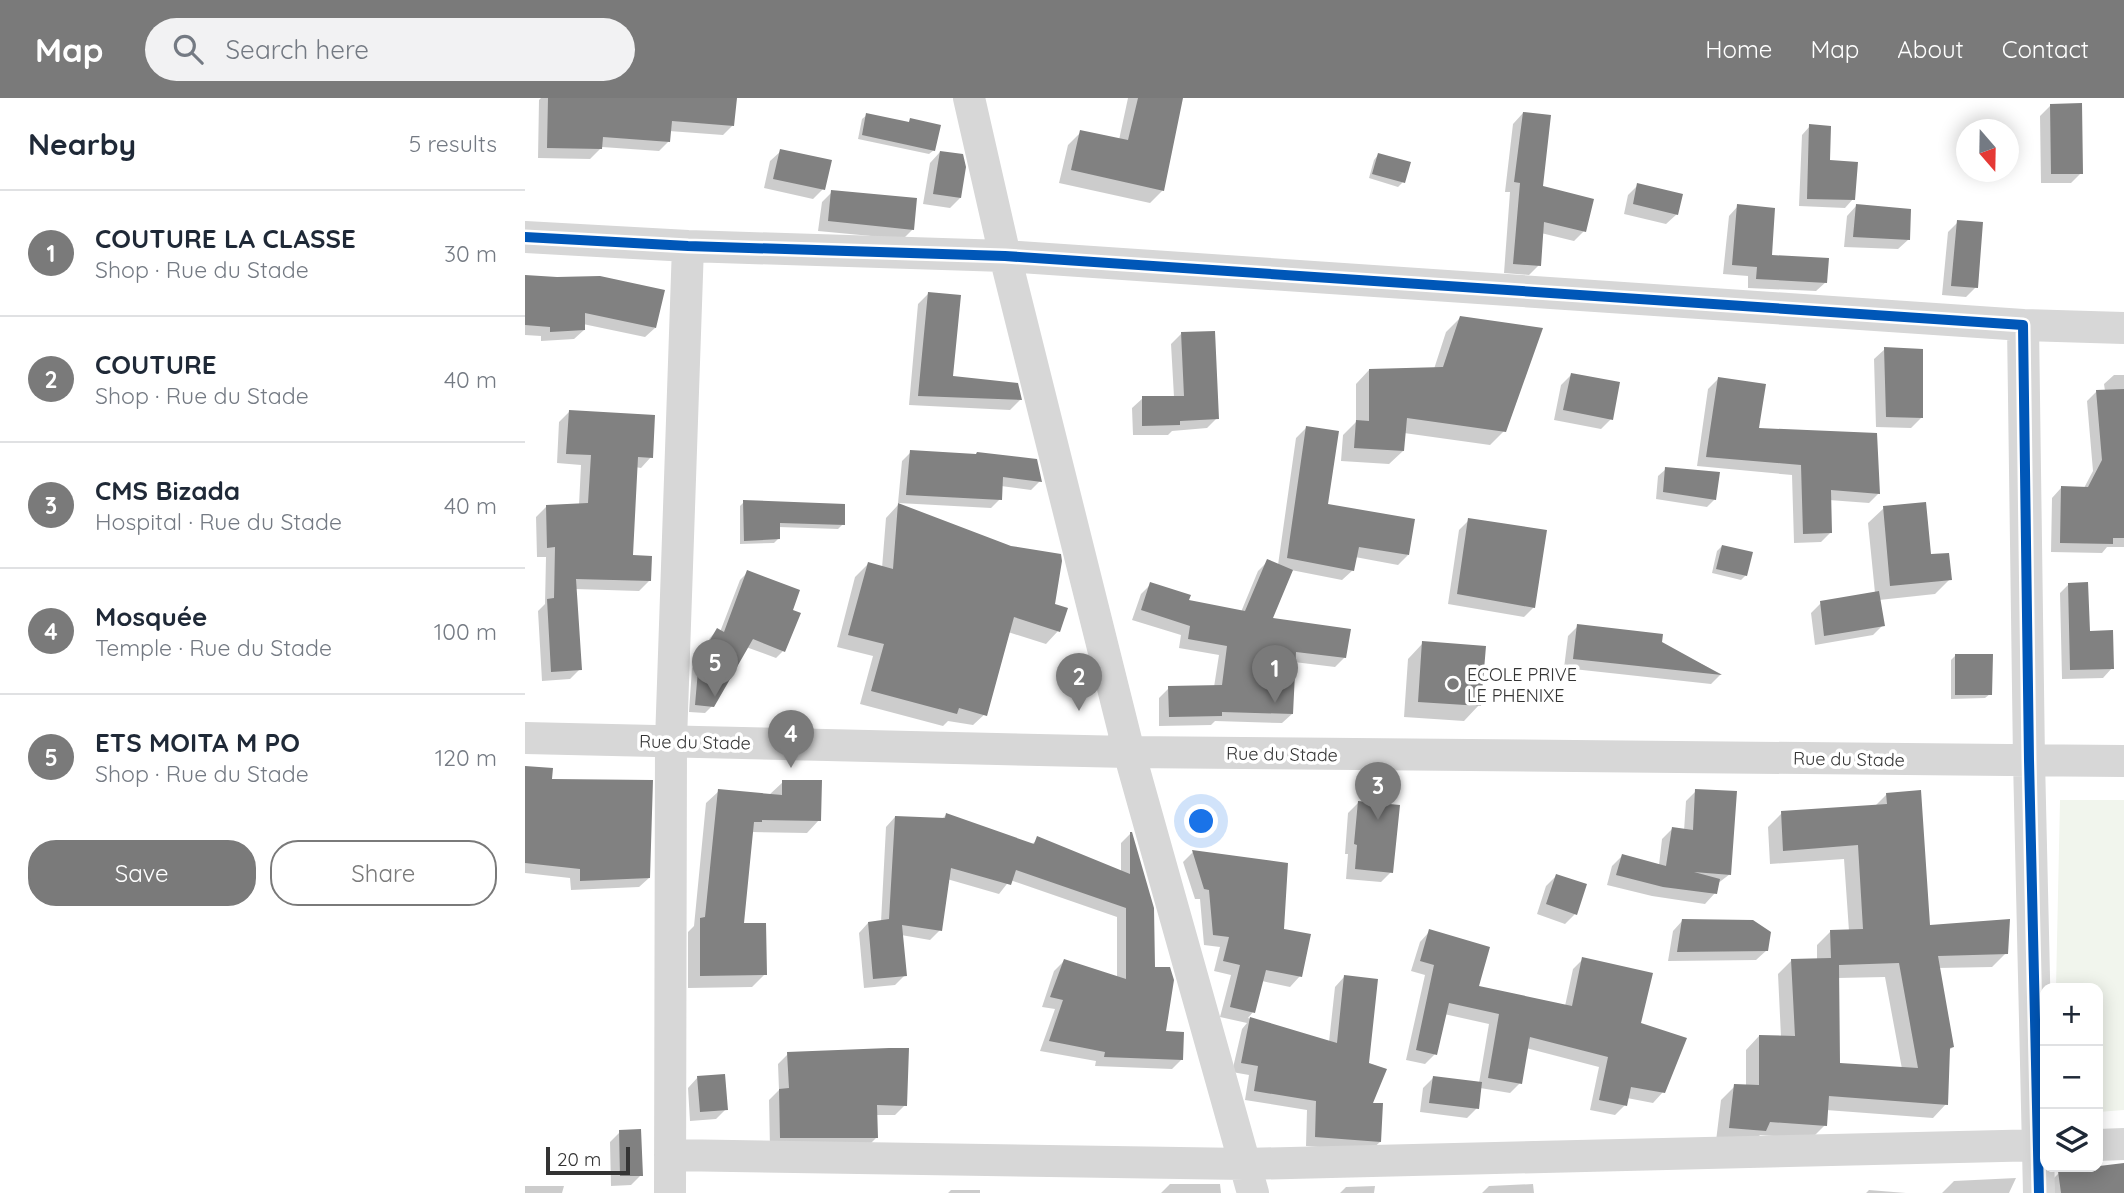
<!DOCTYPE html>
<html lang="en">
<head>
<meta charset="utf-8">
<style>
	:root { --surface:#fff; --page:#f2f2f3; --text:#1f2937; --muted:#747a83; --line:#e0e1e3; --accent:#7a7a7a }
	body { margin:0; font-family:Quicksand,sans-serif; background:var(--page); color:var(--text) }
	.controls { position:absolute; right:21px; bottom:21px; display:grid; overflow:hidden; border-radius:14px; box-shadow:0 4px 18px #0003 }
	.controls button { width:63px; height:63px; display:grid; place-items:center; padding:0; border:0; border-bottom:2px solid var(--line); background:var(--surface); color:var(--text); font:35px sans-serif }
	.compass { position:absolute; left:1431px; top:21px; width:63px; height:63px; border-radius:50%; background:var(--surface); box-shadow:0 4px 18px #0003; rotate:160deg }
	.scale { position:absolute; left:21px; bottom:18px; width:84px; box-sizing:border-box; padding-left:7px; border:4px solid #333; border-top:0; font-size:19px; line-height:24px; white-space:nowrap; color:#333; -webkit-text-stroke:5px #fff; paint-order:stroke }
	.you { position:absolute; left:677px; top:724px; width:24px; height:24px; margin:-18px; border:5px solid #fff; border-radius:50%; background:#1a73e8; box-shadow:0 0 0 10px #1a73e833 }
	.badge { display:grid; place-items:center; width:46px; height:46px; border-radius:50%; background:var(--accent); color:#fff; font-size:23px; font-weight:700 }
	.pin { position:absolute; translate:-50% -58px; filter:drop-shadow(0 2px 4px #0008) }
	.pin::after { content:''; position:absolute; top:37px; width:24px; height:21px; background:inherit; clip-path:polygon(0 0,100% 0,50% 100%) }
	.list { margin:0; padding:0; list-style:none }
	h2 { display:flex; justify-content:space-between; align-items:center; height:91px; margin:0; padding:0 28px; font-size:30px }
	h2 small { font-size:23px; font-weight:400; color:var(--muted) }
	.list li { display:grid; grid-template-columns:46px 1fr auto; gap:21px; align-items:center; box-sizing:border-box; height:126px; padding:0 28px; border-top:2px solid var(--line) }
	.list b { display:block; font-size:26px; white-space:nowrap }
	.list p { margin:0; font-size:23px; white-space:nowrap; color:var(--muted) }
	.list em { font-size:23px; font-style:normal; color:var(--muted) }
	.actions { display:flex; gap:14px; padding:21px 28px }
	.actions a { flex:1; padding:16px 0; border:2px solid var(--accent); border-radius:28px; text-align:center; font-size:24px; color:var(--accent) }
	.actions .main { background:var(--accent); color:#fff }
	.icon { flex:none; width:38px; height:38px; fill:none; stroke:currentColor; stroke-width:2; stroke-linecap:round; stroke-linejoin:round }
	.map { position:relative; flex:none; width:1599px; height:1095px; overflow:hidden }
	header { display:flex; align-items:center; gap:42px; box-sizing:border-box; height:98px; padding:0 35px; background:var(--accent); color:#fff }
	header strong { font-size:33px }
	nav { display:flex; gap:38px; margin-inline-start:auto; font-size:24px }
	.search { width:490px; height:63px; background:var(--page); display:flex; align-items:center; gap:18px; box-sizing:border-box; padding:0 24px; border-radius:38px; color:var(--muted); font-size:26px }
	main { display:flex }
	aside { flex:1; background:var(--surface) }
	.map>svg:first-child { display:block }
</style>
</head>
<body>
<header>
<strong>Map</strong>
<div class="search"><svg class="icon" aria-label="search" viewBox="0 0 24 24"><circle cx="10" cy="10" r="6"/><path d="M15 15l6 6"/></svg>Search here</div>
<nav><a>Home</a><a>Map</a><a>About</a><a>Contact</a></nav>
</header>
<main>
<aside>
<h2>Nearby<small>5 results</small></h2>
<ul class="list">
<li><span class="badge">1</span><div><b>COUTURE LA CLASSE</b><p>Shop · Rue du Stade</p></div><em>30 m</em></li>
<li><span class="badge">2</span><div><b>COUTURE</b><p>Shop · Rue du Stade</p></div><em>40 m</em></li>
<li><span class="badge">3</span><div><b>CMS Bizada</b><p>Hospital · Rue du Stade</p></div><em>40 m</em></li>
<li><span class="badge">4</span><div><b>Mosquée</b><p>Temple · Rue du Stade</p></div><em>100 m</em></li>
<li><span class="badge">5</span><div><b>ETS MOITA M PO</b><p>Shop · Rue du Stade</p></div><em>120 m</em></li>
</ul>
<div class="actions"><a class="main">Save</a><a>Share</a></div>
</aside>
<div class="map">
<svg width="1599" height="1095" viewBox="0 0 1599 1095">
	<rect width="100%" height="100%" fill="#fff"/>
	<path fill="#f1f5ed" d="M1535,702H1599V1012L1573,1014V890H1531Z"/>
	<path fill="#0003" fill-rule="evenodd" d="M16,0H210L208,27L198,37L144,33V43L134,53L77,49L65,61L13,60L14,2Z
		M603,0H656L638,92L625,105L534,85L543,47L556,34L594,42Z
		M1525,8L1556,75L1546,85H1516L1515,18Z
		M998,15L1016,89L1059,133L1049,143L1016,135L1014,167L1004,177L979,175L985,94H980L988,26Z
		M342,17L383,25L386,22L409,52L404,56L333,41L337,21Z
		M1285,28L1303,64L1328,101L1320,110L1274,108L1277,37Z
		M256,53L298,91L288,101L239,90L245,63Z
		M415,54L435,100L425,110L398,106L405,65Z
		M853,57L878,84L873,89L844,80L849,62Z
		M1113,87L1152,116L1141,126L1099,116L1103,97Z
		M307,94L388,131L378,141L293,133L297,104Z
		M1332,107L1384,141L1373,151L1319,149L1322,118Z
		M1213,108L1245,159L1301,184L1291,193L1223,190V178L1198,176L1204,118Z
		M1433,124L1451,189L1441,199L1417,197L1423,134Z
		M0,179L130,230L120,239L58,226L59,232L49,241L16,243V238L0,237Z
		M403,196L426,279L495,302L485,312L384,307L393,206Z
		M935,220L979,333L965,347L879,335L878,353L864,366L816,363L818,337L831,324V286L844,272L909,271L921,234Z
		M656,236L692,320L682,330L647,333L643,337H608L607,310L618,300L649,299L646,246Z
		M1360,251L1396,320L1386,330L1351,329L1349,261Z
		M1046,277L1086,321L1076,331L1029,322L1036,287Z
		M1589,277H1599V449H1582L1577,455L1526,454L1527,400L1536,390H1559L1568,373L1562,303L1572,293H1580L1579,286Z
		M1193,281L1232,332L1354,395L1344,405L1304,402L1306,434L1296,444L1269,445L1267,377L1172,368L1183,291Z
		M44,314L126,359L116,370L110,369L106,459L124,483L114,493L50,491L55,571L45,581L17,583L13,513L20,506L21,459H12L11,419L22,408L54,407L56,367L32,365L34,324Z
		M781,330L801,407L883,457L873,467L830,459L828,472L817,482L766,472L745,522L820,559L810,569L769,564L767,616L757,625L690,623L686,627L634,628V600L644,590L689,589L694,557L654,550L656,537L607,522L616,496L626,486L662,504L716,514L733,473L743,463L753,467L771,340Z
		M386,354L515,383L506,392L476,388L475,401L466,410L373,405L377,363Z
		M1141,371L1190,401L1182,409L1131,401L1133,378Z
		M219,404L318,426L313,431L253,429V441L249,445L215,446V408Z
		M373,407L528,507L533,533L521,546L483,534L461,615L448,627L423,623L418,628L335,606L348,558L312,549L330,479L343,466L357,470L361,420Z
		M1359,410L1425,481L1410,496L1354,502L1358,527L1348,537L1290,547L1286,515L1296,505L1350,495L1343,425Z
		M944,422L1009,509L999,519L923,506L934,432Z
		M1197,448L1221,477L1216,482L1187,475L1192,453Z
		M223,474L266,513L258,553L251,560L221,549L187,608L180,615L164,614L167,570L185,540L192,532L195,534L215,482Z
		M1544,486L1564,535L1587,570L1578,580L1537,581L1535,495Z
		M1053,528L1135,545L1196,576L1186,586L1039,570L1043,538Z
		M898,545L954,607L939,623L879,619L883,561Z
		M1430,558L1465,596L1460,600L1426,601V562Z
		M0,670L26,683L124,780L114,789L46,792L45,780L0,775Z
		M258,684L294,722L282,735L227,734L217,827L240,876L227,889L163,890V834L169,828L181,705L194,693L244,697Z
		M1171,693L1205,776L1192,786L1190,795L1180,806L1127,798L1082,787L1087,768L1097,758L1134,767L1137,741L1147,731L1159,733L1161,703Z
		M1362,696L1403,829L1481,855L1467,869L1413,870L1428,949L1423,953L1421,1006L1408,1020L1301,1012L1300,1027L1286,1041L1235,1037L1226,1046L1191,1043L1196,1002L1210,988H1221V952L1234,938L1256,939L1253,876L1267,862H1292V847L1306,833H1324L1319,761L1245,766L1243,729L1257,715L1350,708ZM1360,879L1377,971L1314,967L1313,880Z
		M833,705L866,774L856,784L821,781L823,756H820L823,715Z
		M421,717L506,747L513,741L596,774V745L606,735L639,935L657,961L647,971L570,968L571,963L515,953L530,911L517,909L529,873L539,863L592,880V819L485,782L474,796L422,781L415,832L405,842L376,837L380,877L370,887L339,890L334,835L343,825L356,824L361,729L370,719L417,721Z
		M668,754L757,833L775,878L765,889L737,883L728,914L723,920L804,944L810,889L819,879L842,966L846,1007L855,1044L845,1053L781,1048L782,1012L720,1002L724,977L707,974L717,931L722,925L695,919L706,877L689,873L695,849L679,847L675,801H670L658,764Z
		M1031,778L1050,816L1040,826L1012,816L1021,788Z
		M1158,822L1242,852L1231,862L1143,863L1148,833Z
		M905,833L951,889L1040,908L1048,871L1058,861L1114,926L1138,994L1128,1005L1102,1000L1100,1007L1090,1017L1065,1012L1074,969L1001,950L995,985L985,995L955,990L952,1010L942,1020L895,1014L898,990L908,980L954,985L964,926L919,916L910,956L900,966L881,962L900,877L886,873L895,844Z
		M263,956L380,1007L370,1017H350L351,1040L341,1050H245L244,1002L254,992L253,966Z
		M173,979L201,1011L191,1021L165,1023L163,990Z
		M95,1034L116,1077L106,1087L86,1088L85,1044Z
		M1599,1067V1095H1514L1534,1075Z
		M1491,1080L1484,1095H1417L1429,1083Z
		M645,1086H695L696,1095H636Z
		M1008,1086L1009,1095H957L964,1088Z
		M0,1088H39L37,1095H0Z
		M850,1088L849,1095H815L821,1089Z
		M426,1092H455V1095H423Z
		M1344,1092L1381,1095H1341Z"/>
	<path fill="#818181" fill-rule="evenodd" d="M23,0H212L209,28L147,23L145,44L78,39L77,51L22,50Z
		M613,0H658L639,93L546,72L555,32L603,42Z
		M1557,5L1558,76H1526L1525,6Z
		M998,14L1026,17L1018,88L1069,101L1061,134L1019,124L1016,168L988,166L995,85L989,84Z
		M341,15L384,24L385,20L416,27L410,53L337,37Z
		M1284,26L1306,28L1305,62L1333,64L1330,102L1282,101Z
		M255,51L307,62L300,92L248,81Z
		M415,53L438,56L441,69L436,100L408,96Z
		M853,55L886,64L880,85L847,76Z
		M1112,85L1158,96L1153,117L1108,106Z
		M306,92L392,100L389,132L303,123Z
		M1212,106L1250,110L1247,157L1304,160L1302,185L1231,181L1232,169L1207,167Z
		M1331,106L1386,111L1385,142L1328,139Z
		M1432,122L1458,124L1453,190L1426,188Z
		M0,177L32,179L75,178L140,192L131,230L60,215V232L25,234V229L0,227Z
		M403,194L436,197L428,278L493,285L497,302L393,298Z
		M935,218L1018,230L981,334L882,320L879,353L829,350L831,322L844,323V271L918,269Z
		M690,233L694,321L655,323V327L617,328V298H659L656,234Z
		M1359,249L1398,251V320L1361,319Z
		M1046,275L1095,284L1088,322L1038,312Z
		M1193,279L1241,286L1234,330L1352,335L1355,396L1306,392L1307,435L1278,436L1276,367L1181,359Z
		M1599,291V440H1588V446L1535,445L1536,388L1563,389L1577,362L1571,292Z
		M44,312L130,317L128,360L113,359L108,457L127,458L126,483L51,481L57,572L26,574L22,501L29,500L30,449L22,450L21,407L63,405L66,357L41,356Z
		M781,328L814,333L803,406L890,421L884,457L834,449L829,473L762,460Z
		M385,352L451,356L452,354L512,361L517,384L478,379L477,402L381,397Z
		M1140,369L1195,374L1191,402L1138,394Z
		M218,402L320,406V427L255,425V441L219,443Z
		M1401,404L1406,456L1424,455L1427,482L1365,488L1358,408Z
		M373,405L486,448L536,456L537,463L530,506L543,510L535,534L489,519L462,618L434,610L432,616L346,593L359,546L323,537L343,464L368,471Z
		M943,420L1022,432L1010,510L932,496Z
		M1197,447L1228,454L1222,478L1191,471Z
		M742,461L768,472L748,520L826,531L821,560L771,554L768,616L697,614V618L644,619L643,588L697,587L702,548L663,541L665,528L616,512L625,484L666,497L664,502L720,513Z
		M222,472L275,492L268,512L276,515L260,554L228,541L189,609L170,607L174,561L192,530L199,534Z
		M1563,484L1565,533L1588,532L1589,571L1545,572L1543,485Z
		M1354,493L1360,528L1299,538L1295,503Z
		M1052,526L1138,536L1137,544L1197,577L1048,561Z
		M897,543L961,548L956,608L893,604Z
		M1430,556H1468L1467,597H1430Z
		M0,668L28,670L27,681L128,682L125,780L55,783V771L0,765Z
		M257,682H297L296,723L237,722V724H229L219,825H241L242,877L175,878V820L180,819L193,691L257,697Z
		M1170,691L1212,693L1206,777L1169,774L1195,781L1192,796L1138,789L1091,777L1097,756L1141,768L1147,729L1168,732Z
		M1396,692L1405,827L1485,821L1483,856L1413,858L1429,949L1425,950L1423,1007L1304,998L1302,1028L1245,1024L1241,1033L1204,1030L1209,986L1234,987V937L1270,938L1266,861L1306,860L1305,832L1338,831L1333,747L1258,753L1256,713L1362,706L1361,695ZM1374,865L1393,970L1315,965L1314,867Z
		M833,703L875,707L868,775L830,771L832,747L829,746Z
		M421,715L509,746L512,738L605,776V734H607L629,810L630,869H645L649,882L641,933L659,934L658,962L579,959L580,954L524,943L538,902L525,899L539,861L601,881V810L491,772L486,787L426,770L417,833L377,827L382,878L348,881L343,824L364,821L370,718L420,720Z
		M667,752L763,765L759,831L786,836L777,879L741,872L730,915L705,909L715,867L698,863L704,839L688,837L684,792L679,791Z
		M1031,776L1062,786L1052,817L1021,806Z
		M1157,821L1228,822L1246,834L1243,853L1152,854Z
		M904,831L965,849L954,888L1047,908L1057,859L1128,875L1116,925L1162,940L1140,995L1106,989L1102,1008L1074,1002L1083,959L1005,939L997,986L963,980L974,916L924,905L912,957L891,952L909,867L895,863Z
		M819,877L853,881L844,965L862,971L848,1005H858L856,1044L790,1039L791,1003L729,993L733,968L716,965L725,919L812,945Z
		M364,950H384L382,1008L352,1007L353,1040H255L254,991L264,990L262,954Z
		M200,976L203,1012L175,1014L172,978Z
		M908,978L957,984L954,1011L904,1005Z
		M116,1031L118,1078H95L94,1032Z
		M1599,1065V1095H1536L1533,1073Z"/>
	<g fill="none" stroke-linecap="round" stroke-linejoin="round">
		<path stroke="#d7d7d7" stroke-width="32" d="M444,0L480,158L604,654L728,1095
			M0,139L163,148L480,158L1498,227L1504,662L1514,1095
			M1498,227L1599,230
			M0,640L604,654L1599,663
			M1573,1047L1599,1046
			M145,1057L720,1066L1520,1047
			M145,1095L146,643L163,148"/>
		<defs>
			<path id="cycleway" d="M0,139L163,148L480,158L1498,227L1504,662L1514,1095"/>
		</defs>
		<use href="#cycleway" stroke="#fff" stroke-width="15"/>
		<use href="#cycleway" stroke="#0057b8" stroke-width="10"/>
	</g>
	<circle fill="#7a7a7a" stroke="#fff" stroke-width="2.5" cx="928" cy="586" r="7"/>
	<g text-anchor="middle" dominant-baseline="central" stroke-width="7" stroke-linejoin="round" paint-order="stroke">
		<g font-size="18" fill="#333" stroke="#fff" text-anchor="start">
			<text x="942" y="576">ECOLE PRIVE<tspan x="942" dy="21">LE PHENIXE</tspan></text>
		</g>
		<g font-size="18" fill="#333" stroke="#fff">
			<text transform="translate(170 644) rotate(1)">Rue du Stade</text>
			<text transform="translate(757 656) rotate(1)">Rue du Stade</text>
			<text transform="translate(1324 661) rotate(1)">Rue du Stade</text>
		</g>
	</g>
</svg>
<div class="controls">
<button>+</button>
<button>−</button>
<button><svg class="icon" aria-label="layers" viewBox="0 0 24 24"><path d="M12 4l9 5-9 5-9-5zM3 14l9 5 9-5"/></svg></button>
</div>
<svg class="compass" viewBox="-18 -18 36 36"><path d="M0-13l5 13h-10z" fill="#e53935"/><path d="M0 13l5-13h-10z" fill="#747a83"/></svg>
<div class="scale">20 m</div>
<div class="you"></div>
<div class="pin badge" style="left:750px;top:605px">1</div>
<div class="pin badge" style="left:554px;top:613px">2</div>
<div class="pin badge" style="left:853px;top:722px">3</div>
<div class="pin badge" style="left:266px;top:670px">4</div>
<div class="pin badge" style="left:190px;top:599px">5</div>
</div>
</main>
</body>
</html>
